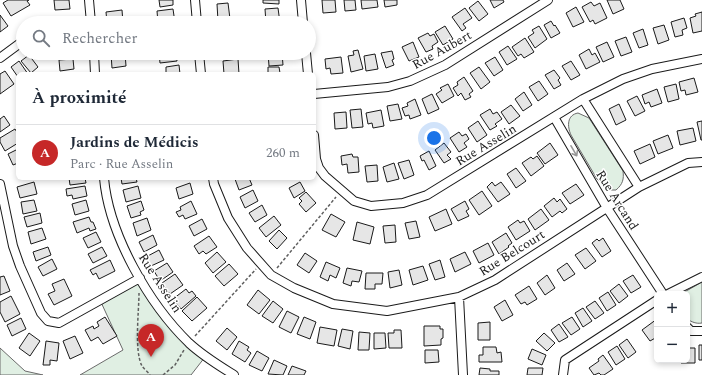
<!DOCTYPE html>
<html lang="fr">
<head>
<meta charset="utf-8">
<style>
	:root { --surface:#fff; --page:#f6f6f7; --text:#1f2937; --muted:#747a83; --line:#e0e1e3; --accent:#c62828 }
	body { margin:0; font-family:Spectral,serif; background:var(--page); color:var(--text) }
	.controls { position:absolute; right:12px; bottom:12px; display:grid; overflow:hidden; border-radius:6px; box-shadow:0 2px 6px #0003 }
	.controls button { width:36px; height:36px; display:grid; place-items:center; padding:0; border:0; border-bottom:1px solid var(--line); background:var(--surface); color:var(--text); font:20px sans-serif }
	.you { position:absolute; left:434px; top:138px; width:14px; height:14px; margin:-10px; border:3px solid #fff; border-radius:50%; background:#1a73e8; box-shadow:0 0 0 6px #1a73e833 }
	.badge { display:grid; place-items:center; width:26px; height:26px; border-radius:50%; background:var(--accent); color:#fff; font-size:13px; font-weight:700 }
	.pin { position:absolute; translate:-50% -33px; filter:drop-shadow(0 1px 2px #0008) }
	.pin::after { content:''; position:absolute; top:21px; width:14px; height:12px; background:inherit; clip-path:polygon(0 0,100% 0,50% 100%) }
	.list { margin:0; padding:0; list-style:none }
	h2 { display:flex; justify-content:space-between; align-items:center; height:52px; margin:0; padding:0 16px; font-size:17px }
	h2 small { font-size:13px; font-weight:400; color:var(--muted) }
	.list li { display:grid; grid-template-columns:26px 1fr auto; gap:12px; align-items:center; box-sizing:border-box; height:56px; padding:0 16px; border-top:1px solid var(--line) }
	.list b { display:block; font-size:15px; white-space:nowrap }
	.list p { margin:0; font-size:13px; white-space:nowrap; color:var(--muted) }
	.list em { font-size:13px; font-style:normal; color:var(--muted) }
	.icon { flex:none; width:22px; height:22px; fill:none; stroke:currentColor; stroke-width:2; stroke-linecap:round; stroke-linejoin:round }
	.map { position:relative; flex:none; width:702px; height:375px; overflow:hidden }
	.search { position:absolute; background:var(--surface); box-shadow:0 2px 6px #0003; left:16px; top:16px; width:300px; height:44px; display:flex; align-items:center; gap:10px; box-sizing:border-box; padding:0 14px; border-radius:22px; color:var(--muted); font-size:15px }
	.panel { position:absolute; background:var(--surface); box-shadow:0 2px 6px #0003; left:16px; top:72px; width:300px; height:108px; border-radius:6px }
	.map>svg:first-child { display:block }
</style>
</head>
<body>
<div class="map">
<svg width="702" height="375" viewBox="0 0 702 375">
	<rect width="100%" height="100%" fill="#fff"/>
	<path fill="#e0efe3" stroke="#6a6a6a" d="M578,113L589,118L623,171C624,179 623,184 616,190H611L597,179L571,135C567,126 567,115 578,113Z
		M140,278L163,313L205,357L191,375H80L123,350L100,300Z
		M702,282V323C696,324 692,322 687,319V294H681Z
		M0,348L25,371L43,375H0Z"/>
	<path fill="#e6e6e6" stroke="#1a1a1a" d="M8,0H29L27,1L30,5L11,16L3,3Z
		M54,0H69L70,9L55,10Z
		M159,0H173V5L160,7Z
		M263,0H279V4L263,3Z
		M322,0H335L336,12L323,13Z
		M344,0H355L356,10L345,11Z
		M361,0H377L378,7L362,9Z
		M384,0H397V5L385,7Z
		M490,0H503L504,2L494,8Z
		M607,0H620L624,9L613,14Z
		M478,1L488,14L479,21L469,8Z
		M591,2L594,6L600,3L607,18L595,24L593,20L590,22L582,7Z
		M228,3L230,19L218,21L217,4Z
		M576,7L584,22L573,27L566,13Z
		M278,8L280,23H266L265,9Z
		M465,8L472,18L463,24L466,28L462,31L452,17Z
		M173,9L175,23H158L157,11Z
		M122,10L123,23H107L106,12Z
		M702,12V31L693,33L690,18L696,16L695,14Z
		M0,15L8,26L0,32Z
		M684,18L687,28L682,30L683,35L675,37L671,22Z
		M237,19V23H218V22Z
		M551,21L554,26L555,25L560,33L551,38L544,25Z
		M664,25L669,40L658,44L653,28Z
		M445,26L453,39L443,45L435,32Z
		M539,26L547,39L535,48L528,37L534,33L532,30Z
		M643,29L648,45L639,48L633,33Z
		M428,33L430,36L434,34L438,42L432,46L433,49L426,52L418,38Z
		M626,37L632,52L621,56L615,41Z
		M525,38L534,52L524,58L521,54L518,56L512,47Z
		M413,42L419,57L409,61L402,47Z
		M607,42L614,57L603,62L596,47Z
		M508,46L517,59L507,65L499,52Z
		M589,49L592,55L595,53L600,62L586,69L579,55Z
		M358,50L363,69L351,72L348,56L354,55L353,51Z
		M392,51L394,59L392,60L394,65L386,68L381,53Z
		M56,53H74V57L57,58Z
		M125,53L126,66L112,68L111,54Z
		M159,53H176L177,61L160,63Z
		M221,53H235V57L222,58Z
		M268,53H282L283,65L269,66Z
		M375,54L378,69L366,71L364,56Z
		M29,55L38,67L31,73L21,61Z
		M341,57L343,73L331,74L330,68L326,69L325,59Z
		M495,57L503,70L494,76L485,63Z
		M73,59L74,69L60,71L59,60Z
		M238,59L239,74H224L223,61Z
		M19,61L28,74H18V77L11,67Z
		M571,61L580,75L571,80L562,66Z
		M179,65L180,74H166V67Z
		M268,67H279L280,73H284V74H268Z
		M479,67L490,82L481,89L470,73Z
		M554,70L560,78L558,80L561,85L554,89L545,75Z
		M5,71L14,84L0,94V74Z
		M464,77L473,91L469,94L471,97L465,100L461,93L458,96L453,88L458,85L457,82Z
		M694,78L698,92L686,95L685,90L681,91L679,82Z
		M539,81L548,94L538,101L529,87Z
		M448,84L454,96L442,103L436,94L442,90L440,88Z
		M676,84L679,99L668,102L664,87Z
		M657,89L662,103L651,107L649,102L645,104L642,95Z
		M524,92L532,105L523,111L515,99Z
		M432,94L439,109L428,114L422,99Z
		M637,96L645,111L635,116L627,101Z
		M415,99L421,115L410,119L409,115L405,116L402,108L408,106L407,103Z
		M398,104L402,119L390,121L387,106Z
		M619,104L626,120L616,125L609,109Z
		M511,105L520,116L509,124L501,112Z
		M361,109L363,127L352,128L350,110Z
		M490,109L493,114L497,112L502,119L495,124L497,126L490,130L480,115Z
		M381,110L384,126L373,128L372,123L368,124L366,113Z
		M346,112L347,128L335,129L334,113Z
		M4,116L10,125L0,132V119Z
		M478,121L487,135L477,142L468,128Z
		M702,121V140H701L697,122Z
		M693,128L696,141L680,145L677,131Z
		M15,129L18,134V143L5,151L0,142V138Z
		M459,132L462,136L466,134L469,139L464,143L467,147L459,152L450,138Z
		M668,135L673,148L658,154L653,141Z
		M444,143L451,152L447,155L451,159L444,163L435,150Z
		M550,143L558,155L545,164L537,153Z
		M650,144L655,157L640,164L634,151Z
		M18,149V163L13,165L8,154Z
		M429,151L436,166L429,170L424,160L422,161L420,156Z
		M352,154L353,157H358L359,172L348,173L347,164L342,165L341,156Z
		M537,156L544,166L531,176L522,163L531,157L533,159Z
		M409,160L414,175L404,179L398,163Z
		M394,163L399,179L387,182L383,167Z
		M377,165L378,181L367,182L365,166Z
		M516,168L526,181L516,188L507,174Z
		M69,178H85L86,183L70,185Z
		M121,178H136L137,182L122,184Z
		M238,178H249L252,185L239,190L235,179Z
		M34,182L37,194L20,198L17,187Z
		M300,182L305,191L294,198L289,188Z
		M492,182L495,186L501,182L510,194L498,202L487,187Z
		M190,183L193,194L179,199L176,188Z
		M576,184L584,195L570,204L562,193Z
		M85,186L87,196L73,199L72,195L67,196L66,189Z
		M138,186L141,198L126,202L123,190Z
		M253,190L258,201L245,208L240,197Z
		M482,191L492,206L479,215L469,200Z
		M306,192L316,203L306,212L299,204L302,201L299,198Z
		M554,198L557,202L560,199L567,209L562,213L560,211L552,217L544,206Z
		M34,200L37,211L23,214L21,202Z
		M86,200L89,211L75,215L72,204Z
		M141,201L144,210L140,212L141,215L131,218L127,206Z
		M191,201L197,214L185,219L183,215L179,217L176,212L181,210L180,207Z
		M465,201L469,209L466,211L469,216L458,221L451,209Z
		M262,205L267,215L255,222L249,213Z
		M446,209L452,224L435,231L429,217Z
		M541,209L549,220L535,230L528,219Z
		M40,213L42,223L27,227L24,217Z
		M331,214L345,222L336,237L322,230Z
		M274,216L281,225L266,237L259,228Z
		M89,217L91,222H93L96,229L90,231L89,228L77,233L73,222Z
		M147,218L151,230L137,236L133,223Z
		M202,219L207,229L194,236L189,226Z
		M518,220L520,223L524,221L530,231L516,240L508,227Z
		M416,221L420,237L409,239L405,223Z
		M357,222L374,227L370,244L353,240Z
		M395,225L396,242L385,243L383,226Z
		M42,228L46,239L31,244L28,232Z
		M279,230L287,238L277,249L269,241Z
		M96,232L101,242L88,248L83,238Z
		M506,233L512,243L508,246L509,247L499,254L492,242Z
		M153,235L157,245L144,252L139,242Z
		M209,236L217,247L206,254L203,251L199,254L194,246Z
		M603,238L611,251L602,257L592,243L597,239L599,241Z
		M488,243L494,255L479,263L473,251Z
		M48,247L51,255L36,261L33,252Z
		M102,247L107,256L93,263L88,254Z
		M586,248L596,261L585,269L575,255Z
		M159,250L164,260L151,266L146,257Z
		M217,252L226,262L213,273L205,263Z
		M465,252L471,264L455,272L450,259Z
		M305,253L317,261L309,273L297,265Z
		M52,259L57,269L43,276L38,267Z
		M110,260L115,271L99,279L96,273L93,275L90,270Z
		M440,260L445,277L435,280L429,264Z
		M326,262L340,268L336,278L330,275L328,281L320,277Z
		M167,263L173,272L160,281L154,271Z
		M567,263L575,274L564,281L557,270Z
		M229,264L238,274L224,286L215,276Z
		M423,266L428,280L413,285L409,270Z
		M347,268L362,271L359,282L352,281L351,286L343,283Z
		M399,270L402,285L390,288L388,272Z
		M366,273H383L382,284H375V289H365Z
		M175,274L183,285L170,294L162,283Z
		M547,275L555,288L545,295L537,283Z
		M633,275L641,287L631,293L623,281Z
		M4,276L10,291L0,295V277Z
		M64,279L72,296L54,305L48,294L55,291L52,284Z
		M619,284L628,296L619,303L610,291Z
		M529,286L537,299L527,305L525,302L521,304L515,295Z
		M186,289L189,293L192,291L196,296L181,309L173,299Z
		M258,290L270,300L259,314L247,305Z
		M608,292L616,305L607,311L599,298Z
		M11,296L20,314L5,322L0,312V302Z
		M197,297L207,308L192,321L182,311Z
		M505,300L513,315L502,321L494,307Z
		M273,301L283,309L273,323L262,316Z
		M595,301L604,313L595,319L586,307Z
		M583,308L592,321L583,327L575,313Z
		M287,311L299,317L291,333L279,327Z
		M105,317L117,336L103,344L98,337L91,341L85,330L93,326L94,329L99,326L97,322Z
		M304,317L316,322L310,339L297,334Z
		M572,317L580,329L571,335L562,323Z
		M21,318L26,329L12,336L7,325Z
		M657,319V337L650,341L642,330Z
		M490,322V340H478V323Z
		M559,324L568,337L559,342L551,330Z
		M424,326H440V329H443V338L441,339V345L424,346Z
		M320,327L337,330L334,346L317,343Z
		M227,328L237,337L227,350L216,341Z
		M342,329L353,331L350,349L338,346Z
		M394,330H401L402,348H389L388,333H394Z
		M359,332L370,333L369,350H358Z
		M29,333L40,341L30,356L19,348Z
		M374,333H385L386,348L374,349Z
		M544,333L555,343L547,351L536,341Z
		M75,336L83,353L70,359L63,341Z
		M627,339L636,352L628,358L619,345Z
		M46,341L59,343L57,361L50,360V365H43Z
		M239,341L249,347L247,350L251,353L245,362L232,354Z
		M699,345H702V360H699Z
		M617,346L625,359L616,365L608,352Z
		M483,347H496L497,353L501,352L502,362H479V355H483Z
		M687,348H695V363H681V360H687Z
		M532,349L546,355L542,365L528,359Z
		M425,350H438L439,362L425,363Z
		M257,351L269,358L262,371L249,365Z
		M603,355L613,369L604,375H601L599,373L594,375L589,368L599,361L598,359Z
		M274,360L287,366L283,375L268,374Z
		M292,366L306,371L304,375H288Z
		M480,368L490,369V371H499V375H479Z
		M528,368H543L542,375H527Z"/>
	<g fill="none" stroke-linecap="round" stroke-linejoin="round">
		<defs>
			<path id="minor" d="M89,0L91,23
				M195,0L197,23
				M301,0L303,23
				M94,53L95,74
				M199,53L201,74
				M306,53L308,74
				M0,58L23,41
				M314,94L388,87L410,81L445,65L548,0
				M583,99L639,187
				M554,117L607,208L663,294
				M314,135L316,159L319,168L325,176L354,201L371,206L403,203L427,195L583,99L623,79L652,69L702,59
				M104,178C109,235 149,304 189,343C203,356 218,365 234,375
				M213,178L214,184L228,218L247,248L271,275L294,288L333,304L387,311L459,297L495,280L639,187L688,163L702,162
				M0,184L13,246L20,266L41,313L48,321L59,323L140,278
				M668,294L702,277
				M459,297L463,375
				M687,327L691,331H702
				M563,375L565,360L657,300"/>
		</defs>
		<use href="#minor" stroke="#1a1a1a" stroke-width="10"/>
		<path stroke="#5f5f5f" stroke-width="1.5" stroke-dasharray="3 2" stroke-linecap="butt" d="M277,268L336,197
			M139,293C139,311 134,351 142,366C144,369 148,372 150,375
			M195,336L256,269
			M163,375L175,365L184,350"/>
		<use href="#minor" stroke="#fff" stroke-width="8"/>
	</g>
	<defs><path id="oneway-shaft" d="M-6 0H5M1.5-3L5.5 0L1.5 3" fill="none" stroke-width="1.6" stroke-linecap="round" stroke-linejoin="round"/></defs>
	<use stroke="#989898" href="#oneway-shaft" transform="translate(574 151) rotate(60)"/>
	<g text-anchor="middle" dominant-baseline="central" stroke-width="3" stroke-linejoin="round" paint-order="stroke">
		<g font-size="13" fill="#1a1a1a" stroke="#fff">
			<text transform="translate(442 50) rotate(-29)">Rue Aubert</text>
			<text transform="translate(486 145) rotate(-31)">Rue Asselin</text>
			<text transform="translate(617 200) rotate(58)">Rue Arcand</text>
			<text transform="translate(512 253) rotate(-32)">Rue Belcourt</text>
			<text transform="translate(160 283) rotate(57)">Rue Asselin</text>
		</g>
	</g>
</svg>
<div class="controls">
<button>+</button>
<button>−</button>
</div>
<div class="you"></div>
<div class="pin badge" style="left:151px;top:357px">A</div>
<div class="search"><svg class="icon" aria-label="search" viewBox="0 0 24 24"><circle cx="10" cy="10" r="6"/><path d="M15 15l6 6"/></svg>Rechercher</div>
<section class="panel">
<h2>À proximité<small></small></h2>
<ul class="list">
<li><span class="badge">A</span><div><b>Jardins de Médicis</b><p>Parc · Rue Asselin</p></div><em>260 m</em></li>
</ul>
</section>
</div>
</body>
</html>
